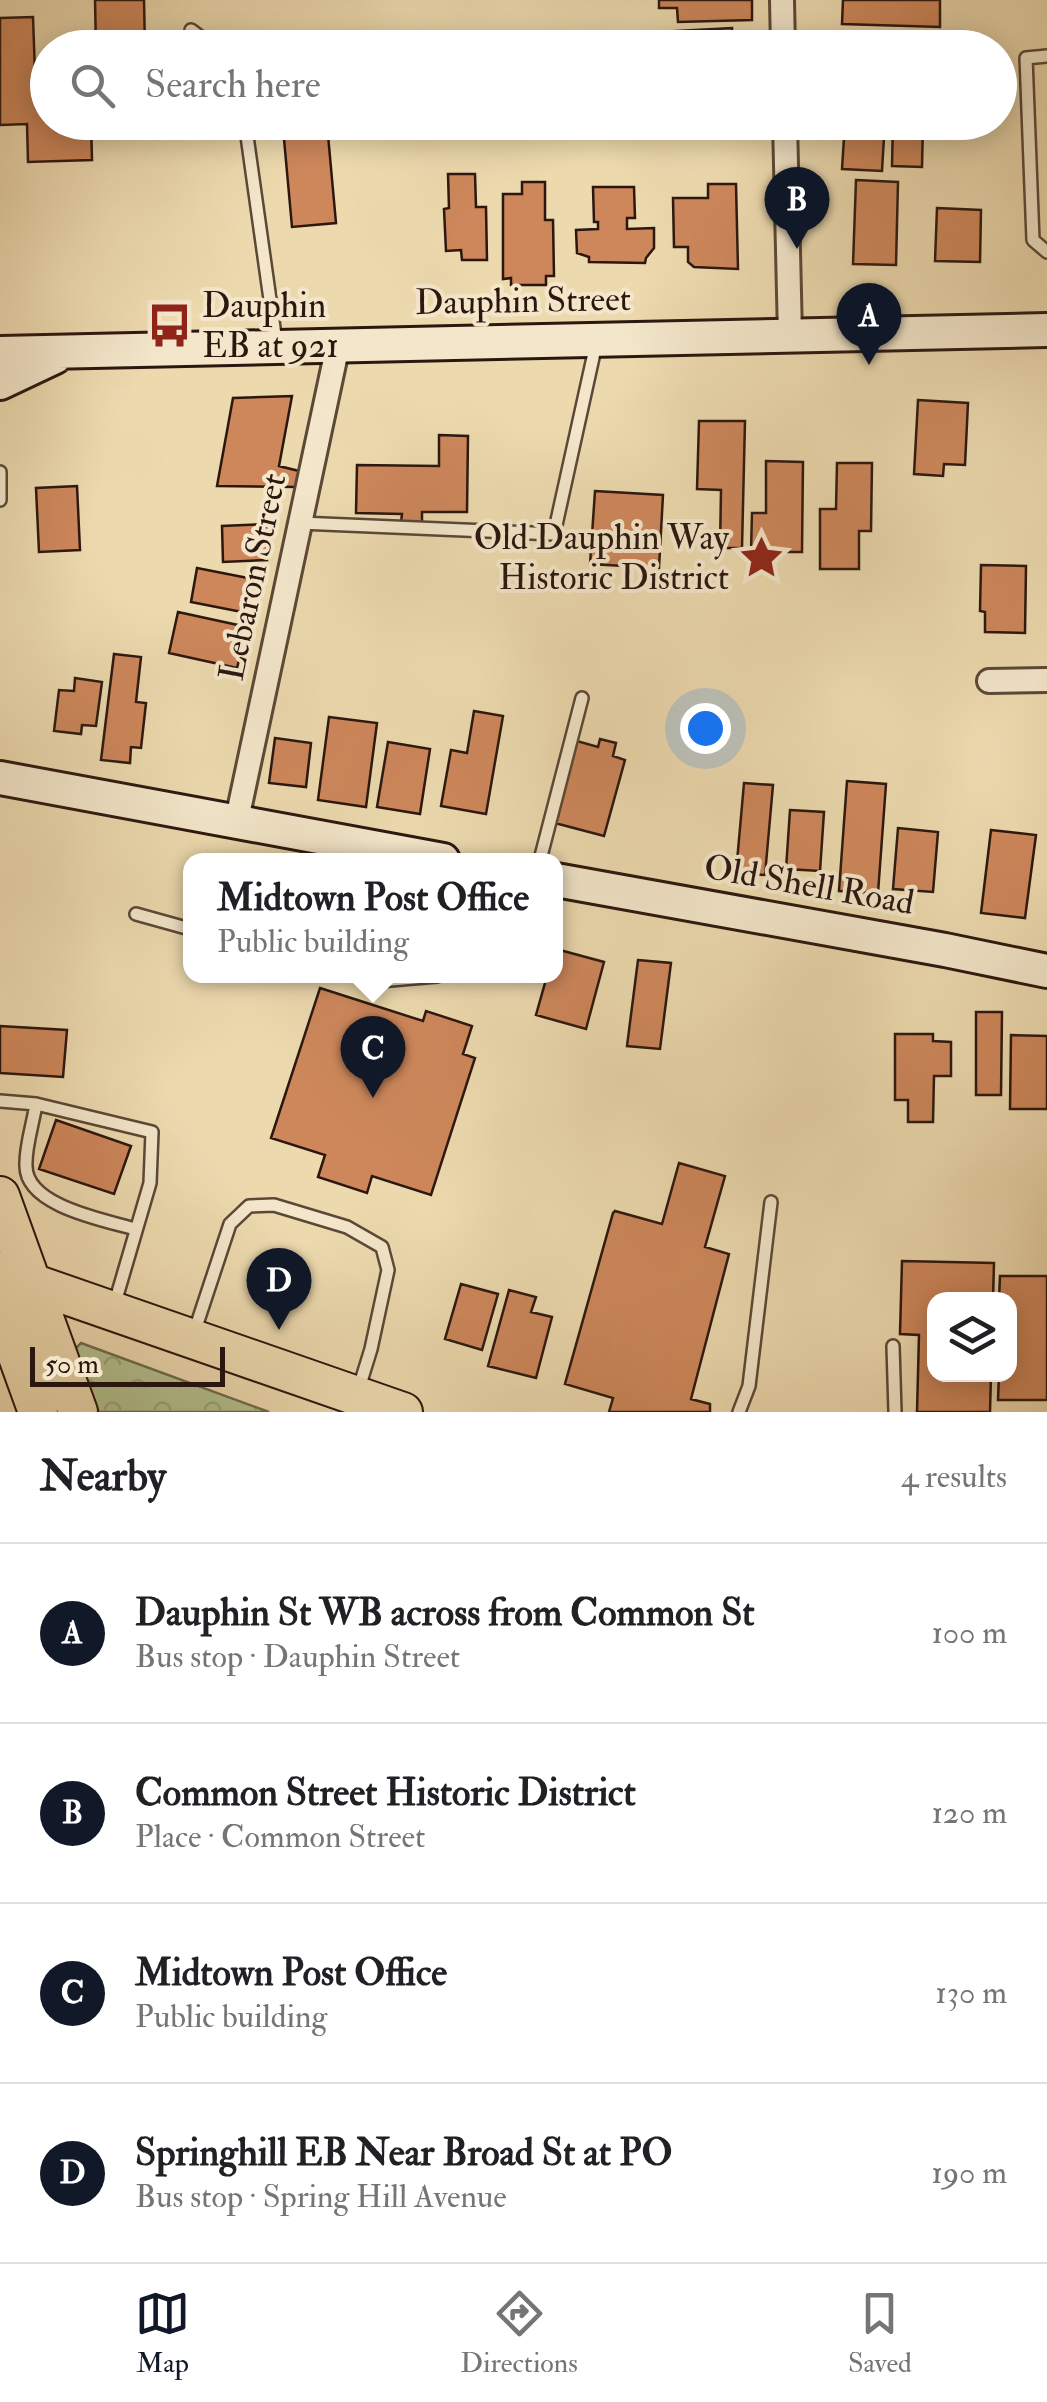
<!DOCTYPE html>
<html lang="en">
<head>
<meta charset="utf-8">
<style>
	:root { --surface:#fff; --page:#f6f6f6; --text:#202124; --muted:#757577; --line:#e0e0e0; --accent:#111827 }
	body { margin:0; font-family:"IM FELL Double Pica",serif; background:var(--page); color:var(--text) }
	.controls { position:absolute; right:30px; bottom:30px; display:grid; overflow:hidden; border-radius:20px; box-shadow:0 5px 25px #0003 }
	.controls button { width:90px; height:90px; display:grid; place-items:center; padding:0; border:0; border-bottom:2px solid var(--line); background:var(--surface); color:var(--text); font:50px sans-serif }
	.scale { position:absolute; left:30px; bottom:25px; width:195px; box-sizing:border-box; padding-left:10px; border:5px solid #2c170f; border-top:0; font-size:28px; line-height:35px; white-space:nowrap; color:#2c170f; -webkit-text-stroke:8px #f3e6ca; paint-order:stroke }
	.you { position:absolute; left:705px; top:728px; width:35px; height:35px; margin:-25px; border:8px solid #fff; border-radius:50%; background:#1a73e8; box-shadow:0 0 0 15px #1a73e833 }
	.badge { display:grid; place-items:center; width:65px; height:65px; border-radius:50%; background:var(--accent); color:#fff; font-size:32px; font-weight:700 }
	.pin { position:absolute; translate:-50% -82px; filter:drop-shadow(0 2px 5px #0008) }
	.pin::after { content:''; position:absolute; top:52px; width:35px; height:30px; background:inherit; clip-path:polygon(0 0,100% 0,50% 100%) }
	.popup { position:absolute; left:183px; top:853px; width:380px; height:130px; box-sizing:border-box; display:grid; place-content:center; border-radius:20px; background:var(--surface); filter:drop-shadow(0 2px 8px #0005); font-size:32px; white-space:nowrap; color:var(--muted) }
	.popup b { font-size:38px; color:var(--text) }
	.popup::after { content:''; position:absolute; left:50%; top:100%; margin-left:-20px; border:20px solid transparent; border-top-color:var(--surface) }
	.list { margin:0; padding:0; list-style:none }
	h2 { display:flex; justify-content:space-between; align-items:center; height:130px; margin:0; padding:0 40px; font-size:42px }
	h2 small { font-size:32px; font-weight:400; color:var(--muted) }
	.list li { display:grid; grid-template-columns:65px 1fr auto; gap:30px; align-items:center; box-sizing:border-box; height:180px; padding:0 40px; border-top:2px solid var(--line) }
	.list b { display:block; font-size:38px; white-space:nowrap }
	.list p { margin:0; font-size:32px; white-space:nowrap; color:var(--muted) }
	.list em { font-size:32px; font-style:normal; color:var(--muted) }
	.icon { flex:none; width:55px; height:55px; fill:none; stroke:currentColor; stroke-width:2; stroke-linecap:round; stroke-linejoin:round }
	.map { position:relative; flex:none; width:1047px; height:1412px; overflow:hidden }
	.search { position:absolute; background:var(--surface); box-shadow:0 5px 25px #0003; left:30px; right:30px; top:30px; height:110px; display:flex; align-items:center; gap:25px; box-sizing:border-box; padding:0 35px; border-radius:55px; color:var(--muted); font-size:38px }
	.sheet { height:850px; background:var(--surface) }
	nav { display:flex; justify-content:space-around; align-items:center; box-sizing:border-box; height:140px; border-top:2px solid var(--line); background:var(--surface); font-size:28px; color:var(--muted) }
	nav a { display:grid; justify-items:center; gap:5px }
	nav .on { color:var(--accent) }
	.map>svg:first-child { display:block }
</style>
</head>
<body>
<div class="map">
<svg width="1047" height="1412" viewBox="0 0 1047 1412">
	<defs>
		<pattern id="forest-crowns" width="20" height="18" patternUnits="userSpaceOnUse" patternTransform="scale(2.5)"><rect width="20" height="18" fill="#b3c08e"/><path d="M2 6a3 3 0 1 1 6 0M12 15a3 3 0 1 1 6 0" fill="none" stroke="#9aa479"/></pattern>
	</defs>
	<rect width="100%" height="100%" fill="#ecd9ae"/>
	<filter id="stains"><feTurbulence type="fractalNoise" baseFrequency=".002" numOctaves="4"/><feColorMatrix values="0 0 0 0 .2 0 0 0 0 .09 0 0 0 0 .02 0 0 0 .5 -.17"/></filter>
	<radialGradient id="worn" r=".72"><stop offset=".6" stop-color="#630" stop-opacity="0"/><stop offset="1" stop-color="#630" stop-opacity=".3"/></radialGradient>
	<path fill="url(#forest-crowns)" stroke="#706c4e" stroke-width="2.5" d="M81,1343L269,1412H99L74,1350Z"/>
	<path fill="#cd875b" stroke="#2c170f" stroke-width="2.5" d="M95,0H144L145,48H96Z
		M659,0H752V20L678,22L677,8H659Z
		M843,0H940V27L842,24Z
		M33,17L36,101H48V122H91L92,160L28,162L27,124L0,125V18Z
		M732,28L733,48H640V33Z
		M845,122H879L878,137H884L882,171L842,169Z
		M893,122H923L922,167L892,166Z
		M327,124L336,223L292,227L283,128Z
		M448,174H475L476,207H486L487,260H462L461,250L446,251L444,209L449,208Z
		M856,180L898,182L896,265L853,264Z
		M522,182H545V220H553L554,276H546V285H511V278L503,279V194H522Z
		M708,184H736L738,269L694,267L688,262V247H674L673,198H708Z
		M593,187H634L635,218H627V229L654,228V248L646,258L645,263L589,262V257L577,253L576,230L598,229V222H594Z
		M937,208L981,210L980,262L935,261Z
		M292,396L279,466L299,471L296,487L217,486L233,398Z
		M918,400L968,403L965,465L944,464L943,476L914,474Z
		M699,421H745L742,548H720L721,490L697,489Z
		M439,435L468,436L467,512H422V523L401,522L402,514L356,513L357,465L439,466Z
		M766,461L803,462L802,552H751L752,513H766Z
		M837,463H872L871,531H859V569H820V509H836Z
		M77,486L80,550L39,552L36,488Z
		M595,491L663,495L659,568L590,564Z
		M266,524L267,560L223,562L222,526Z
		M981,565L1026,566L1025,633L985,632V612L980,611Z
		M197,568L253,579L247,613L191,602Z
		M178,612L247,627L237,668L169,653Z
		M114,654L141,657L136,702L146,703L141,748L131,747L130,763L101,760Z
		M75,678L102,682L96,726L82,725L81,734L54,731L59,690L74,691Z
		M474,711L503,716L486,814L441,806L451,750L467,753Z
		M329,717L377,723L366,807L318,800Z
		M275,738L311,743L306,787L269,783Z
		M600,739L616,743L613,756L625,760L604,836L555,823L577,741L598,747Z
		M388,742L430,749L420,814L377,807Z
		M847,781L886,784L878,893L839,891Z
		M744,783L773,785L765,875L736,873Z
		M790,810L824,812L820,871L786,869Z
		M898,828L938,832L933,892L893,889Z
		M991,830L1036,835L1025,918L981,913Z
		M556,949L604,962L586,1029L536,1015L547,976H556Z
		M638,960L671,963L660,1049L627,1046Z
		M320,988L423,1021L426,1011L472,1026L463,1054L475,1058L431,1195L372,1176L367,1193L318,1177L325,1155L271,1138Z
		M976,1012H1002L1001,1095H976Z
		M0,1026L67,1030L63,1077L0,1073Z
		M895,1034H933V1041L951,1042V1076H934L933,1122H908V1100H895Z
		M1011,1035L1047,1036V1109H1010Z
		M56,1120L131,1146L114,1194L39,1169Z
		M679,1163L725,1176L705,1247L729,1254L691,1399L710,1404V1412H609L613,1398L565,1384L613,1213L615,1211L662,1224Z
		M902,1261L994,1263L993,1300H934V1374H991L990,1412H917L919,1335L900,1334Z
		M1000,1276H1047V1400H998L999,1374H1010V1300H999Z
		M461,1284L498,1294L482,1350L445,1339Z
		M509,1290L536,1297L531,1312L552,1317L536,1378L488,1366Z"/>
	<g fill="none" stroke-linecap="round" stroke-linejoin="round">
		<defs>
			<path id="lane" d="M191,30L215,48
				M1047,56L1026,58L1033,240L1047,252
				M245,122L276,342
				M0,472V500
				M300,523L554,534L596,344
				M540,860L582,698
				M136,914L190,929
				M360,976L379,981L437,976
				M0,1101L36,1104L152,1132L150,1183L114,1306
				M36,1104C33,1124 25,1147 26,1166C26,1206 104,1220 135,1229
				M194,1333L230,1224L249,1206L274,1205L347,1227L382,1247L388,1270L371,1349L358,1391
				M893,1346L895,1412
				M739,1412L749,1386L771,1202"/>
			<path id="street" d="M782,0L783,48
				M785,122L790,336
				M989,681L1047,680
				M236,824L338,345"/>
			<path id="secondary" d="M0,353L1047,330
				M0,383L55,357
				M0,778L443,860
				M556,880L945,950L1047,971"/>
			<path id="primary" d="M0,1196L78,1412
				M0,1272L403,1412
				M0,1307L38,1412"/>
		</defs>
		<use href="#lane" stroke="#5c4837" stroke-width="16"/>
		<use href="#street" stroke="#5c4837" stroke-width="28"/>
		<use href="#secondary" stroke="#2c170f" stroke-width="38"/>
		<use href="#primary" stroke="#2c170f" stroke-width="42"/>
		<use href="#lane" stroke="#f3e6ca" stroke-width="11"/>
		<use href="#street" stroke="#f3e6ca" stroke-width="22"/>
		<use href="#secondary" stroke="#f3e6ca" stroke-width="32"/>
		<use href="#primary" stroke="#ecd9ae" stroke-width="38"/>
	</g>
	<defs>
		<symbol id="bus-bare" viewBox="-9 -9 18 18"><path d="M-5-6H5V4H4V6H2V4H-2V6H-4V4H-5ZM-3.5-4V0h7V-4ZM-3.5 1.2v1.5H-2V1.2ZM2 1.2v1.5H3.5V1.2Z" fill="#8f2418" stroke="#f3e6ca" stroke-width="2.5" paint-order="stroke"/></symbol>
		<symbol id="sight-bare" viewBox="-9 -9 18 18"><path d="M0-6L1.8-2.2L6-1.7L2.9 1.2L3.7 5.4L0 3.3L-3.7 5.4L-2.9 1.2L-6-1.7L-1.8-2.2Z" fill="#8f2418" stroke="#f3e6ca" stroke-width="2.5" paint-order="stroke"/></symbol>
	</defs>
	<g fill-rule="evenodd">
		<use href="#bus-bare" x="138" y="294" width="63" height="63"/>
		<use href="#sight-bare" x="730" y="526" width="63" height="63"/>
	</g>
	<g text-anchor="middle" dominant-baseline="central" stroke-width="8" stroke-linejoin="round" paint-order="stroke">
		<g font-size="35" fill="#2c170f" stroke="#f3e6ca">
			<text transform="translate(523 301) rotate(-1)">Dauphin Street</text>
			<text transform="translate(253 577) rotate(-78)">Lebaron Street</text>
			<text transform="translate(809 885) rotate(10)">Old Shell Road</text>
		</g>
		<g font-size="35" fill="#2c170f" stroke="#f3e6ca" text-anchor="start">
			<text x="202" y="306">Dauphin<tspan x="202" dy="40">EB at 921</tspan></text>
			<text x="729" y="538" text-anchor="end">Old Dauphin Way<tspan x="729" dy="40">Historic District</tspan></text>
		</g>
	</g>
	<rect width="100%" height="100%" filter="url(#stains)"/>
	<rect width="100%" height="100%" fill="url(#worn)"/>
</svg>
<div class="controls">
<button><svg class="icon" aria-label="layers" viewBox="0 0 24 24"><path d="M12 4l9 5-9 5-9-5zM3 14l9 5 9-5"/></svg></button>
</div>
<div class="scale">50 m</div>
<div class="you"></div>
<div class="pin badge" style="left:869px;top:365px">A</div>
<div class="pin badge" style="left:797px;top:249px">B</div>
<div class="pin badge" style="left:373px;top:1098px">C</div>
<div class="popup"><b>Midtown Post Office</b>Public building</div>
<div class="pin badge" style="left:279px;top:1330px">D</div>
<div class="search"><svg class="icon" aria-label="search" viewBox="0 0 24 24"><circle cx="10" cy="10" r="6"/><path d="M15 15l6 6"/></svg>Search here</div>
</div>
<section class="sheet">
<h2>Nearby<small>4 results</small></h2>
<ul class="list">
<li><span class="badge">A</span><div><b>Dauphin St WB across from Common St</b><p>Bus stop · Dauphin Street</p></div><em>100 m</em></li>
<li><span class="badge">B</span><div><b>Common Street Historic District</b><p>Place · Common Street</p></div><em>120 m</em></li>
<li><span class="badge">C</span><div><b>Midtown Post Office</b><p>Public building</p></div><em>130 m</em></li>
<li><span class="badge">D</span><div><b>Springhill EB Near Broad St at PO</b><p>Bus stop · Spring Hill Avenue</p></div><em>190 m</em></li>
</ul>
</section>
<nav>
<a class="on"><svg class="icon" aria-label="map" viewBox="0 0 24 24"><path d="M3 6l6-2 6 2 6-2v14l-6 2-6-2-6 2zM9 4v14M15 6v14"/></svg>Map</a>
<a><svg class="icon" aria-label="directions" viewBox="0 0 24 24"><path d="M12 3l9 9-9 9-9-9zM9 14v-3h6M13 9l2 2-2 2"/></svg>Directions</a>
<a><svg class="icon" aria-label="saved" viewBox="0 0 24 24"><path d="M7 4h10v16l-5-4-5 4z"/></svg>Saved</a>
</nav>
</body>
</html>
